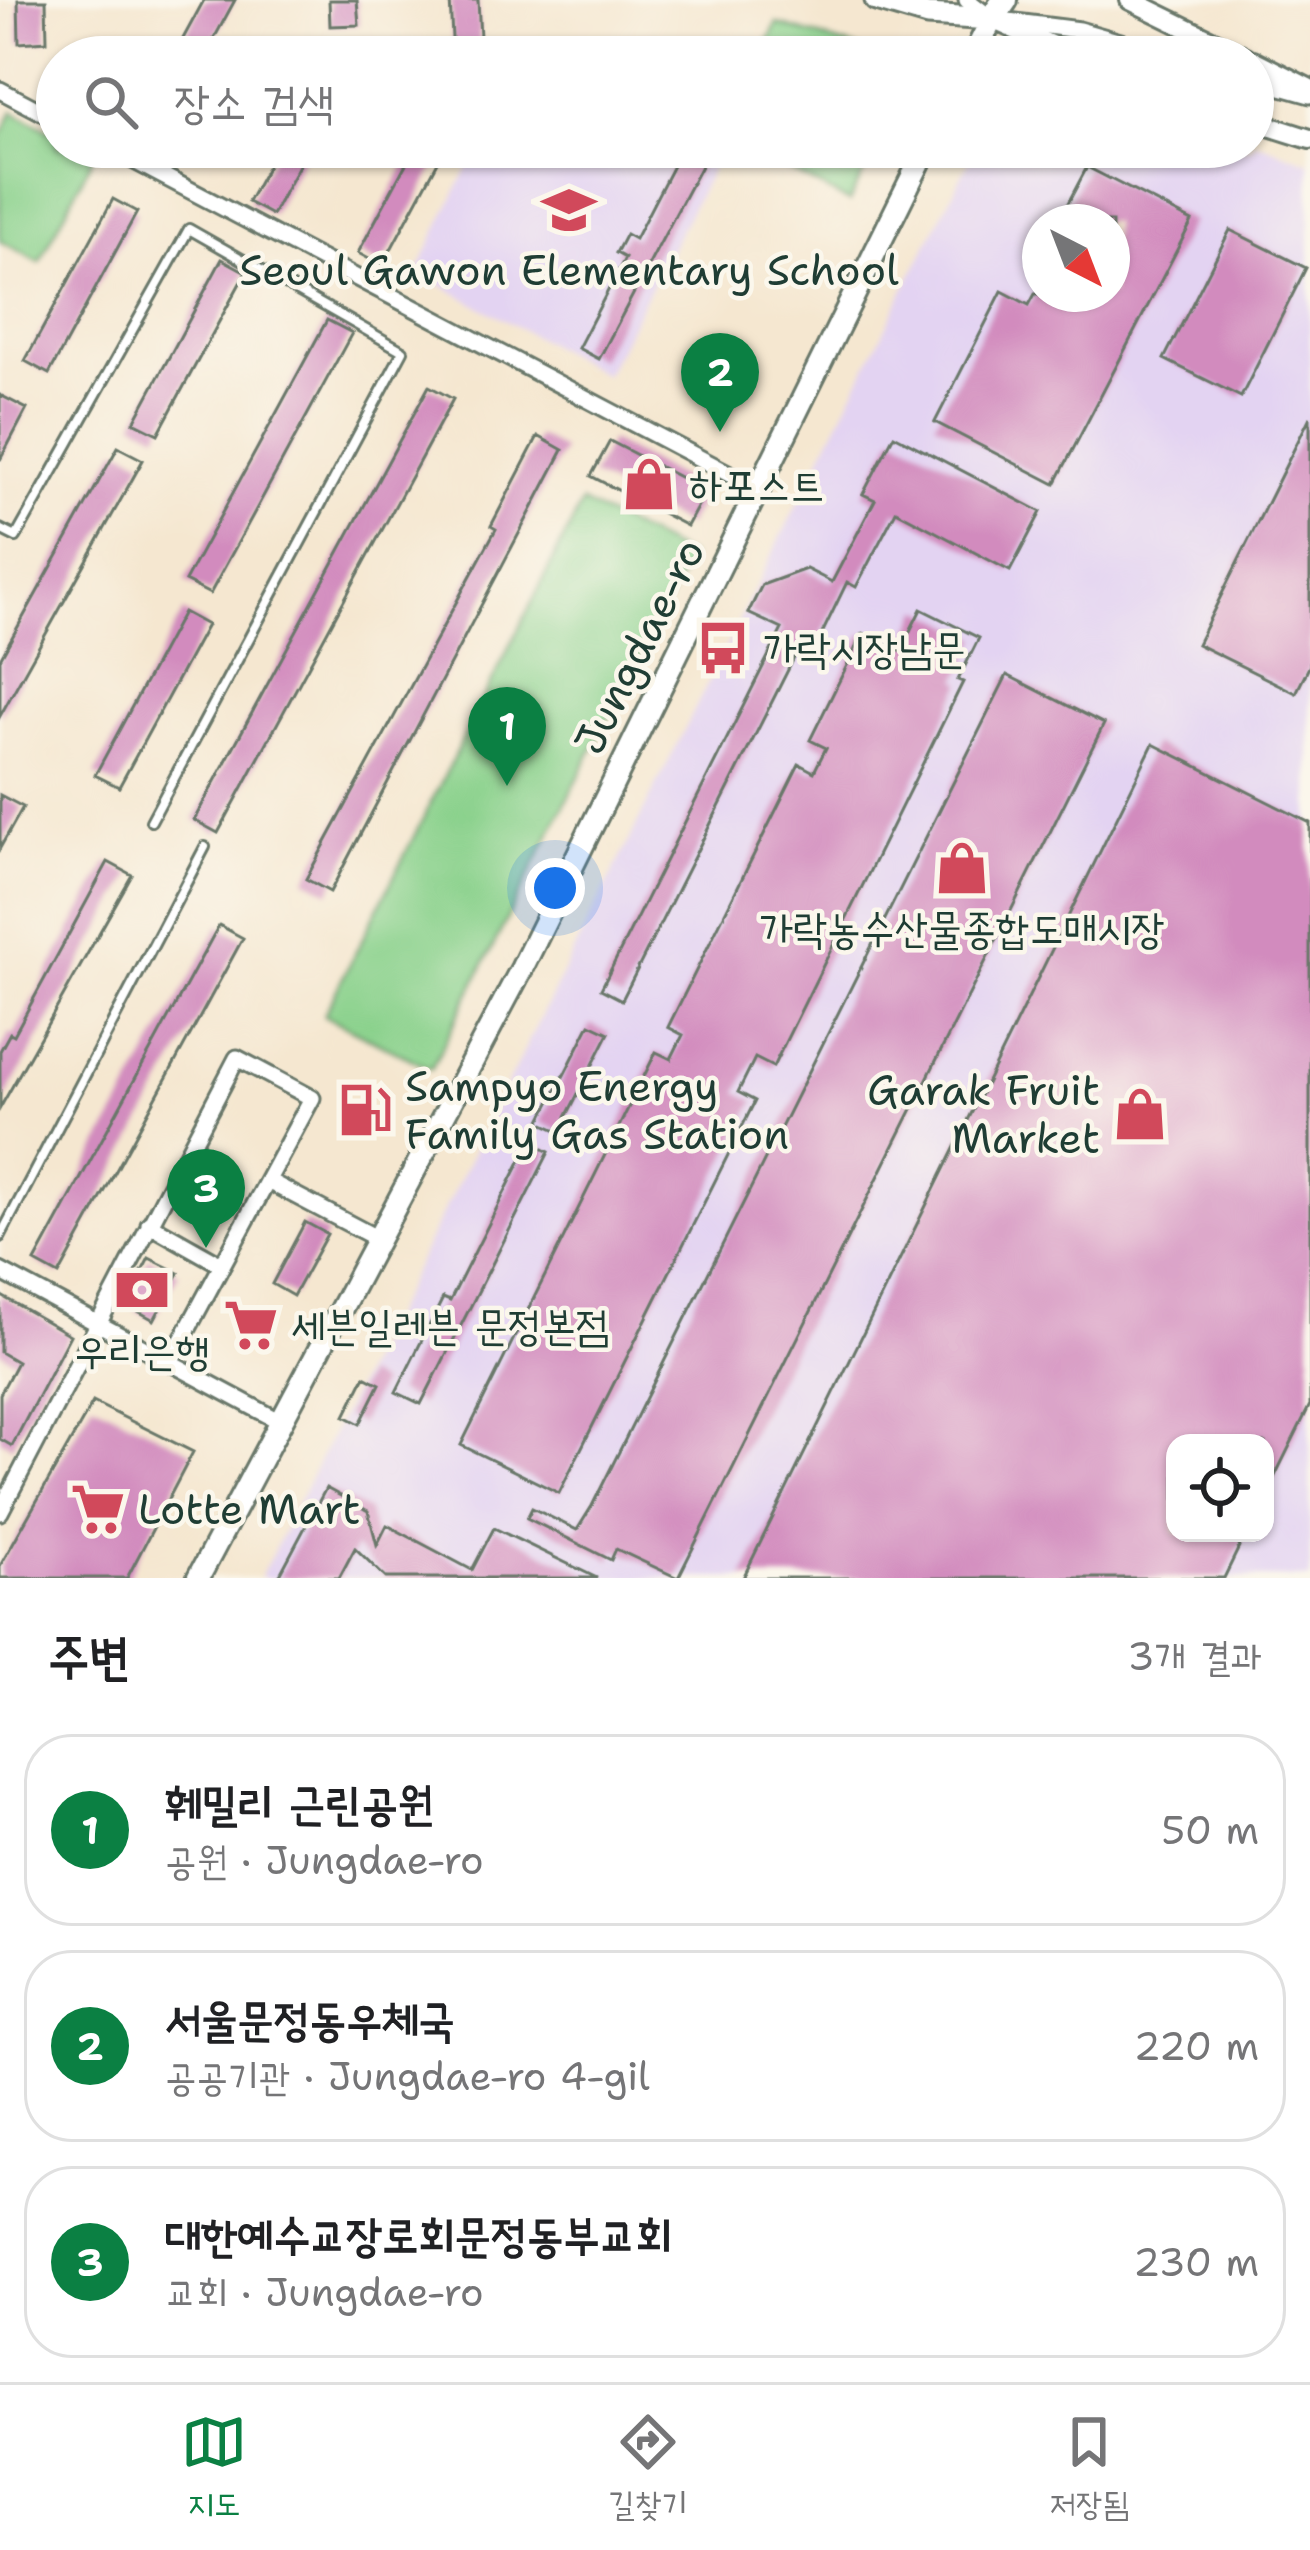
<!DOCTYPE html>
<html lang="ko">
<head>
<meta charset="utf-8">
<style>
	:root { --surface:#fff; --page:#f6f6f6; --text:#202124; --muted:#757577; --line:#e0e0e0; --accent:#0b8043 }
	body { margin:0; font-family:"Shantell Sans","Poor Story",sans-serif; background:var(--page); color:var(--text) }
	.controls { position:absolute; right:36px; bottom:36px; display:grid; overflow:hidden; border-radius:24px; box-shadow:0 3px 9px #0004 }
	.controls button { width:108px; height:108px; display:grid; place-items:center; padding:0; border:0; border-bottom:3px solid var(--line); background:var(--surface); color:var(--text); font:60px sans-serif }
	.compass { position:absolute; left:1022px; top:204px; width:108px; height:108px; border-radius:50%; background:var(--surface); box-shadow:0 3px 9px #0004; rotate:138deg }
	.you { position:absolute; left:555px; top:888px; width:42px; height:42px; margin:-30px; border:9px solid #fff; border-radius:50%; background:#1a73e8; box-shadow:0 0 0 18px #1a73e833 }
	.badge { display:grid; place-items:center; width:78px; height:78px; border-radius:50%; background:var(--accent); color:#fff; font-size:39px; font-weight:700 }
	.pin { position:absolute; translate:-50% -99px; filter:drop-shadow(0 3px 6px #0008) }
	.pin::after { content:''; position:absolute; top:63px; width:42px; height:36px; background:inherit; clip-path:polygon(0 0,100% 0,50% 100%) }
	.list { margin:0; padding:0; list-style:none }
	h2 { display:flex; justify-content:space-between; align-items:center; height:156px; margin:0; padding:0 48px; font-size:51px }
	h2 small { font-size:39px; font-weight:400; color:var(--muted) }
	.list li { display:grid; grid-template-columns:78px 1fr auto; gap:36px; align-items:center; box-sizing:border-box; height:192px; margin:0 24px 24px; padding:0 24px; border:3px solid var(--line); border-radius:48px }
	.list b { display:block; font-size:45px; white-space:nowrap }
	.list p { margin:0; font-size:39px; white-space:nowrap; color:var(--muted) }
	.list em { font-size:39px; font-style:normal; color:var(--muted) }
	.icon { flex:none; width:66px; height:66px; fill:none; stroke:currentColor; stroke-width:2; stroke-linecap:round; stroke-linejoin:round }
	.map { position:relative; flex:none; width:1310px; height:1578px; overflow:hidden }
	.search { position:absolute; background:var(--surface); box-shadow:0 3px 9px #0004; left:36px; right:36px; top:36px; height:132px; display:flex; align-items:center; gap:30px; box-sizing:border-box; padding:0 42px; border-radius:66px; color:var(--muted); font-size:45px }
	.sheet { height:804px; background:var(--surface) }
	nav { display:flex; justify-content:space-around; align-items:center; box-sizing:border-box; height:168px; border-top:3px solid var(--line); background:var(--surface); font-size:33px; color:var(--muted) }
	nav a { display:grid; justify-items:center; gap:6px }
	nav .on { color:var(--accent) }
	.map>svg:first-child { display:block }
</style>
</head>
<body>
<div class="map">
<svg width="1310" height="1578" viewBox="0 0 1310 1578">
	<rect width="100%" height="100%" fill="#fbf7ec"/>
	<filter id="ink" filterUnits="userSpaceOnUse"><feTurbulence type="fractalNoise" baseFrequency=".00833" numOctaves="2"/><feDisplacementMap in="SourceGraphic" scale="24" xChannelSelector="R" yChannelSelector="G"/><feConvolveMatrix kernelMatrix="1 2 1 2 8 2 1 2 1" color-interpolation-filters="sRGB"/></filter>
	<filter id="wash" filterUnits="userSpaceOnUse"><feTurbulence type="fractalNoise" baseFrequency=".004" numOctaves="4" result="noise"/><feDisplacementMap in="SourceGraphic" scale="48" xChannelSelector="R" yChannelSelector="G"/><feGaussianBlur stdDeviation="2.7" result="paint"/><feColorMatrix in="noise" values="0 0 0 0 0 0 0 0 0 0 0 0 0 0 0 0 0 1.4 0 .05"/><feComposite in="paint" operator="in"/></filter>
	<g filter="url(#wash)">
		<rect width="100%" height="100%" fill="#f5e7d0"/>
		<path fill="#e3d3f2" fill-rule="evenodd" d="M1253,141L1310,162V1578H260L976,147H1253ZM1040,222H1112V294H1040ZM1175,1443H1265V1533H1175Z
			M478,147H723L605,375L417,272Z"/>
		<path fill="#8ad18c" stroke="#548760" stroke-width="3" d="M777,24L884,57H760Z
			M13,111L57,134V147H83L95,153L40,262L0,241V137Z
			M744,147H877L849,202Z
			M582,503L690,557L431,1069L324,1015Z"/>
		<g id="blocks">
			<path fill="#d28bbe" d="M18,0H46L47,41L19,43Z
				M204,0H235L204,57H173Z
				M329,0H357L359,25L330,26Z
				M450,0H478L481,57H453Z
				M336,40L369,57H327Z
				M278,147H309L272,215L248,202Z
				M415,147H446L382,266L358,253Z
				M654,147H711L599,359L578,348L625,258L616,253L626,234L635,239L677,158Z
				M1087,167L1192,221L1055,484L935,422L1002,291L1029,305L1035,294H1112V222H1058Z
				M113,199L137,212L49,374L25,361Z
				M1230,230L1306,268L1241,397L1164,359Z
				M222,259L246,272L158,434L134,422Z
				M327,320L352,333L210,594L185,581Z
				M429,386L453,399L218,833L194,820Z
				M0,395L27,409L0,460Z
				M1310,417V665L1296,693L1197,644Z
				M894,435L1041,512L1010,571L896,511L856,587L847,582L816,646L803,640L622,1000L601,989L782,629L748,613L762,585L806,569L832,582L875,500L863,494Z
				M538,436L563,450L330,892L306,879L496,529L491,526Z
				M610,441L706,491L687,526L591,476Z
				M118,447L143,460L0,716V659Z
				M921,609L979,638L958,680L963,682L773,1067L755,1058L738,1092L755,1101L559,1493L461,1445L656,1052L671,1059L683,1035L668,1027L799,764L814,772L826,748L810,740L863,633L900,651Z
				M183,612L207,625L119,787L95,775Z
				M1007,675L1104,724L678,1578L616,1549L611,1560L527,1518L532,1508L577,1530L592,1506Z
				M1153,744L1310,823V1405L1265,1496V1443H1175V1533H1246L1224,1578H743Z
				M0,795L23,807L0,848Z
				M108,862L132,875L0,1108V1051L10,1033L14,1035Z
				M219,925L243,938L59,1275L35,1262Z
				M590,1024L609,1033L559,1131L540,1122Z
				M530,1142L549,1152L421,1404L396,1392L443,1298L450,1301Z
				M305,1222L327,1234L293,1296L272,1284Z
				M149,1258L179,1273L154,1320L125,1304Z
				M0,1295L70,1335L12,1446L0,1439V1394L17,1362L0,1352Z
				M365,1376L380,1384L360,1424L345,1416Z
				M93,1402L193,1452L127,1578H0V1566Z
				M326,1488L368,1511L377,1545L387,1525L472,1570L494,1528L597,1578H386L355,1548L339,1578H278Z"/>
		</g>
	</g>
	<g filter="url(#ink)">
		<use href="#blocks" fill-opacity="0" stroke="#6a786b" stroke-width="3"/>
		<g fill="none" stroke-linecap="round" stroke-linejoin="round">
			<defs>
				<path id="service" d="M0,529L16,537L189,229L403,351L151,821
					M0,1237L205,847"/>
				<path id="minor" d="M967,0L992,19L1079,30L1173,57
					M1253,79L1310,95
					M0,90L57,120
					M108,147L762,491
					M268,1181L380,1240
					M149,1224L222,1265
					M0,1271L283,1423
					M0,1512L237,1058L312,1098L170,1362"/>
				<path id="tertiary" d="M1130,0L1246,57
					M992,19L1077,57
					M1253,60L1310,89
					M1253,121L1310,139"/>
				<path id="secondary" d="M876,0L927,15L992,19L973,57
					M198,1578L522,968L927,147"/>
				<path id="primary" d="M992,19L1005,0"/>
			</defs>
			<use href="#service" stroke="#6a786b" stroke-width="14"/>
			<use href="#minor" stroke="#6a786b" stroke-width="21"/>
			<use href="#tertiary" stroke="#6a786b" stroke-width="24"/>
			<use href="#secondary" stroke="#6a786b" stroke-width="27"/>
			<use href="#primary" stroke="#6a786b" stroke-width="30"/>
			<use href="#service" stroke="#fff" stroke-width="8"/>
			<use href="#minor" stroke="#fff" stroke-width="15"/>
			<use href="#tertiary" stroke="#fff" stroke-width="18"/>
			<use href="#secondary" stroke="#fff" stroke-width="21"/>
			<use href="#primary" stroke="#fff" stroke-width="24"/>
		</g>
	</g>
	<defs>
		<symbol id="school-bare" viewBox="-9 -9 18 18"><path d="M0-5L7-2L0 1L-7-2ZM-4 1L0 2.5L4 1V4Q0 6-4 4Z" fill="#d1495b" stroke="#fbf7ec" stroke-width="2.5" paint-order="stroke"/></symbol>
		<symbol id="shop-bare" viewBox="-9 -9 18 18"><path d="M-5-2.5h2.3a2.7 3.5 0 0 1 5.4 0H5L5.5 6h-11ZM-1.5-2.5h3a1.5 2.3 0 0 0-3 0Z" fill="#d1495b" stroke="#fbf7ec" stroke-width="2.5" paint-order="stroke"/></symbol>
		<symbol id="bus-bare" viewBox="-9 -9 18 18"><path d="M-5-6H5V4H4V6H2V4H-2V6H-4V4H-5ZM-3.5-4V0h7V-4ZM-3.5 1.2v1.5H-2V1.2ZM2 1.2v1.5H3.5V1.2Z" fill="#d1495b" stroke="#fbf7ec" stroke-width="2.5" paint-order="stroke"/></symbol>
		<symbol id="fuel-bare" viewBox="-9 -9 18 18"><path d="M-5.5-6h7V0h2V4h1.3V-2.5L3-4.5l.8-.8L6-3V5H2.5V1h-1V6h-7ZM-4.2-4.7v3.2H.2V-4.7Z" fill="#d1495b" stroke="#fbf7ec" stroke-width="2.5" paint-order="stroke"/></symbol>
		<symbol id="bank-bare" viewBox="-9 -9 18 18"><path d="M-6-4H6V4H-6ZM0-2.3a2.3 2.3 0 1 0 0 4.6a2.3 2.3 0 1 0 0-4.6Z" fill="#d1495b" stroke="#fbf7ec" stroke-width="2.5" paint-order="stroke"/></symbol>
		<symbol id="supermarket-bare" viewBox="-9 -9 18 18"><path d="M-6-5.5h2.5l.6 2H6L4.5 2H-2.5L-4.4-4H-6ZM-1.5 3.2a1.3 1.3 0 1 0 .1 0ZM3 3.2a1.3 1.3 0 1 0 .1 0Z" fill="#d1495b" stroke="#fbf7ec" stroke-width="2.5" paint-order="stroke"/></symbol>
	</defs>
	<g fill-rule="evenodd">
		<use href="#school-bare" x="531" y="172" width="76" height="76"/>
		<use href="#shop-bare" x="611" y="446" width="76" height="76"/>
		<use href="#bus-bare" x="685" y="610" width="76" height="76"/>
		<use href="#shop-bare" x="924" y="830" width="76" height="76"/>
		<use href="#fuel-bare" x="327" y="1072" width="76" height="76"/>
		<use href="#shop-bare" x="1102" y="1076" width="76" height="76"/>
		<use href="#bank-bare" x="104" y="1252" width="76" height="76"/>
		<use href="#supermarket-bare" x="213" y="1287" width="76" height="76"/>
		<use href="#supermarket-bare" x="60" y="1471" width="76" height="76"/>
	</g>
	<g text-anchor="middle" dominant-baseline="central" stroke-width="9" stroke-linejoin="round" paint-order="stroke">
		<g font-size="42" fill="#1f3d34" stroke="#fbf7ec" text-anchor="start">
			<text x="569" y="270" text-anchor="middle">Seoul Gawon Elementary School</text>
			<text x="689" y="484">하포스트</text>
			<text x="763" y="648">가락시장남문</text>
			<text x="962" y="928" text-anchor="middle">가락농수산물종합도매시장</text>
			<text x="405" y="1086">Sampyo Energy<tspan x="405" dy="48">Family Gas Station</tspan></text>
			<text x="1100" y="1090" text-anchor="end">Garak Fruit<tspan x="1100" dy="48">Market</tspan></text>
			<text x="291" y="1325">세븐일레븐 문정본점</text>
			<text x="142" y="1350" text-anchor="middle">우리은행</text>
			<text x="138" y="1509">Lotte Mart</text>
		</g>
		<g font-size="42" fill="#1f3d34" stroke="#fbf7ec">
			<text transform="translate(639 646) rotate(-63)">Jungdae-ro</text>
		</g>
	</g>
</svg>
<div class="controls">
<button><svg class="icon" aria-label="locate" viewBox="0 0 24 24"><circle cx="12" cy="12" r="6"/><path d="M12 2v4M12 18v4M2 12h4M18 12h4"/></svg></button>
</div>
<svg class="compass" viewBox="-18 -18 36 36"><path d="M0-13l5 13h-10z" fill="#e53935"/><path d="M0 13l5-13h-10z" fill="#757577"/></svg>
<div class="you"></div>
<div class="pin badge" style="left:507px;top:786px">1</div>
<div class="pin badge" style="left:720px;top:432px">2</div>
<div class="pin badge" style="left:206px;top:1248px">3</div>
<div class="search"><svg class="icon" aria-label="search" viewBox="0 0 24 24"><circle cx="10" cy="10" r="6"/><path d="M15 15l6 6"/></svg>장소 검색</div>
</div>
<section class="sheet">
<h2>주변<small>3개 결과</small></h2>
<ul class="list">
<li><span class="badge">1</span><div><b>훼밀리 근린공원</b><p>공원 · Jungdae-ro</p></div><em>50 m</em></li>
<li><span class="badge">2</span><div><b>서울문정동우체국</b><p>공공기관 · Jungdae-ro 4-gil</p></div><em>220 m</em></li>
<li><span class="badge">3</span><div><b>대한예수교장로회문정동부교회</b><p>교회 · Jungdae-ro</p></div><em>230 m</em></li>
</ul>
</section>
<nav>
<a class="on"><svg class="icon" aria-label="map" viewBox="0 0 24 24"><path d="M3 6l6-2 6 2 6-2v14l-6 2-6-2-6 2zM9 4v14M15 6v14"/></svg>지도</a>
<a><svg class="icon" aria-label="directions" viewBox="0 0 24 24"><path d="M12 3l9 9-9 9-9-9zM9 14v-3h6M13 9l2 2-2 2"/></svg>길찾기</a>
<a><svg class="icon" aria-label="saved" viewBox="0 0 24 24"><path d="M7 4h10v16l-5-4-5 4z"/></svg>저장됨</a>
</nav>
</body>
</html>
